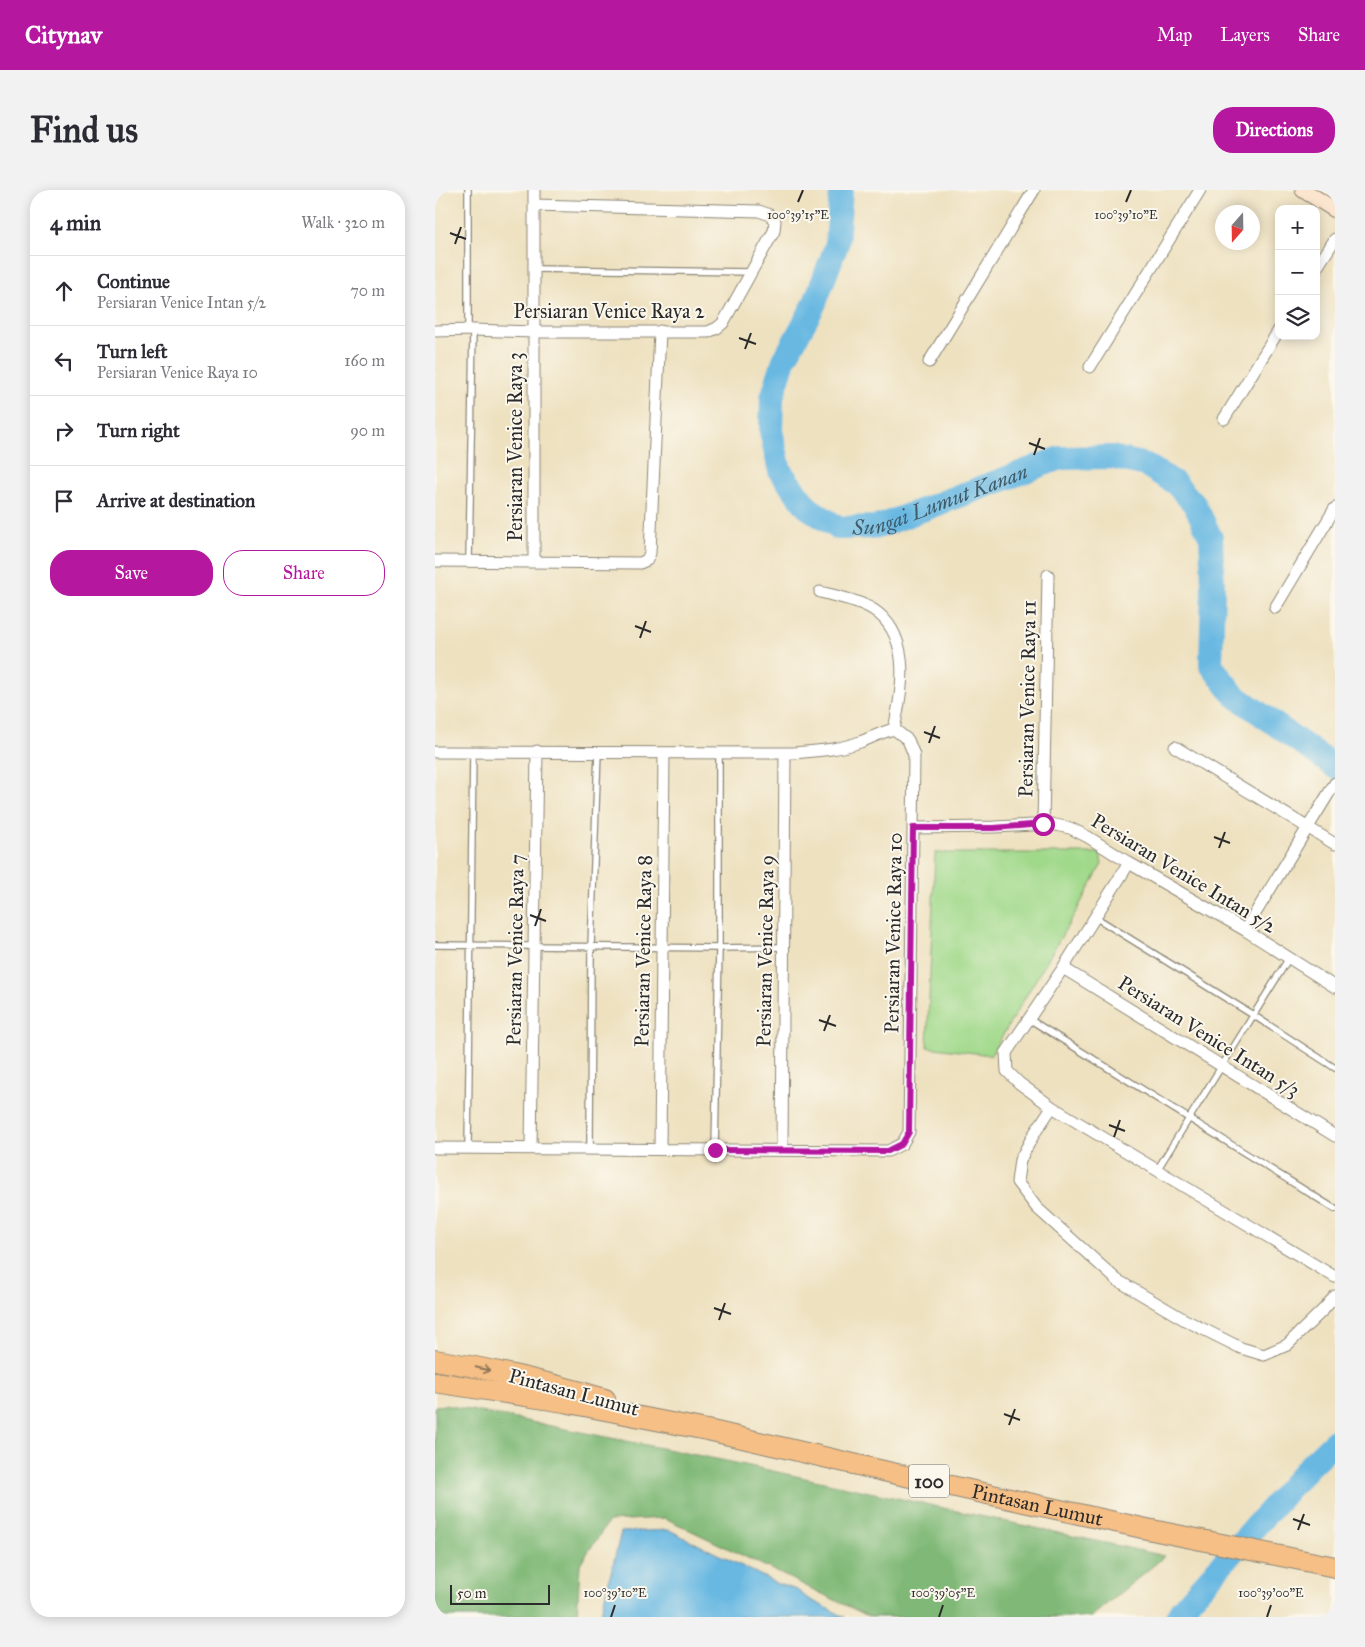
<!DOCTYPE html>
<html lang="en">
<head>
<meta charset="utf-8">
<style>
	:root { --surface:#fff; --page:#f2f2f3; --text:#2b2b33; --muted:#7c7c81; --line:#e1e1e2; --accent:#b5179e }
	body { margin:0; font-family:"IM FELL Great Primer",serif; background:var(--page); color:var(--text) }
	.controls { position:absolute; right:15px; top:15px; display:grid; overflow:hidden; border-radius:10px; box-shadow:0 2px 12px #0003 }
	.controls button { width:45px; height:45px; display:grid; place-items:center; padding:0; border:0; border-bottom:1px solid var(--line); background:var(--surface); color:var(--text); font:25px sans-serif }
	.compass { position:absolute; left:780px; top:15px; width:45px; height:45px; border-radius:50%; background:var(--surface); box-shadow:0 2px 12px #0003; rotate:200deg }
	.scale { position:absolute; left:15px; bottom:12px; width:100px; box-sizing:border-box; padding-left:5px; border:2px solid #2b2b2b; border-top:0; font-size:14px; line-height:18px; white-space:nowrap; color:#2b2b2b; -webkit-text-stroke:4px #fbf7ec; paint-order:stroke }
	.stop { position:absolute; width:15px; height:15px; margin:-11px; border:4px solid #b5179e; border-radius:50%; background:#fff }
	.stop.end { background:#b5179e; border-color:#fff; box-shadow:0 1px 5px #0008 }
	.list { margin:0; padding:0; list-style:none }
	h2 { display:flex; justify-content:space-between; align-items:center; height:65px; margin:0; padding:0 20px; font-size:21px }
	h2 small { font-size:16px; font-weight:400; color:var(--muted) }
	.list li { display:grid; grid-template-columns:32px 1fr auto; gap:15px; align-items:center; box-sizing:border-box; height:70px; padding:0 20px; border-top:1px solid var(--line) }
	.list b { display:block; font-size:19px; white-space:nowrap }
	.list p { margin:0; font-size:16px; white-space:nowrap; color:var(--muted) }
	.list em { font-size:16px; font-style:normal; color:var(--muted) }
	.actions { display:flex; gap:10px; padding:15px 20px }
	.actions a { flex:1; padding:11px 0; border:1px solid var(--accent); border-radius:20px; text-align:center; font-size:18px; color:var(--accent) }
	.actions .main { background:var(--accent); color:#fff }
	.icon { flex:none; width:28px; height:28px; fill:none; stroke:currentColor; stroke-width:2; stroke-linecap:round; stroke-linejoin:round }
	.map { position:relative; flex:none; width:900px; height:1427px; overflow:hidden; border-radius:20px }
	header { display:flex; align-items:center; gap:30px; box-sizing:border-box; height:70px; padding:0 25px; background:var(--accent); color:#fff }
	header strong { font-size:24px }
	nav { display:flex; gap:28px; margin-inline-start:auto; font-size:18px }
	.intro { display:flex; align-items:center; justify-content:space-between; box-sizing:border-box; height:120px; padding:0 30px }
	h1 { margin:0; font-size:35px }
	.button { padding:12px 22px; border-radius:20px; background:var(--accent); color:#fff; font-size:18px; font-weight:700 }
	main { display:flex; gap:30px; padding:0 30px }
	aside { flex:1; background:var(--surface); border-radius:20px; box-shadow:0 2px 12px #0003 }
	.map>svg:first-child { display:block }
</style>
</head>
<body>
<header>
<strong>Citynav</strong>
<nav><a>Map</a><a>Layers</a><a>Share</a></nav>
</header>
<div class="intro"><h1>Find us</h1><a class="button">Directions</a></div>
<main>
<aside>
<h2>4 min<small>Walk · 320 m</small></h2>
<ul class="list">
<li><svg class="icon" aria-label="ahead" viewBox="0 0 24 24"><path d="M12 20V5M6 11l6-6 6 6"/></svg><div><b>Continue</b><p>Persiaran Venice Intan 5/2</p></div><em>70 m</em></li>
<li><svg class="icon" aria-label="left" viewBox="0 0 24 24"><path d="M17 20v-9H6M10 6l-5 5 5 5"/></svg><div><b>Turn left</b><p>Persiaran Venice Raya 10</p></div><em>160 m</em></li>
<li><svg class="icon" aria-label="right" viewBox="0 0 24 24"><path d="M7 20v-9h11M14 6l5 5-5 5"/></svg><div><b>Turn right</b></div><em>90 m</em></li>
<li><svg class="icon" aria-label="arrive" viewBox="0 0 24 24"><path d="M6 21V4h12l-3 4 3 4H6"/></svg><div><b>Arrive at destination</b></div></li>
</ul>
<div class="actions"><a class="main">Save</a><a>Share</a></div>
</aside>
<div class="map">
<svg width="900" height="1427" viewBox="0 0 900 1427">
	<rect width="100%" height="100%" fill="#fbf7ec"/>
	<filter id="ink" filterUnits="userSpaceOnUse"><feTurbulence type="fractalNoise" baseFrequency=".02" numOctaves="2"/><feDisplacementMap in="SourceGraphic" scale="10" xChannelSelector="R" yChannelSelector="G"/><feConvolveMatrix kernelMatrix="1 2 1 2 8 2 1 2 1" color-interpolation-filters="sRGB"/></filter>
	<filter id="wash" filterUnits="userSpaceOnUse"><feTurbulence type="fractalNoise" baseFrequency=".0096" numOctaves="4" result="noise"/><feDisplacementMap in="SourceGraphic" scale="20" xChannelSelector="R" yChannelSelector="G"/><feGaussianBlur stdDeviation="1.12" result="paint"/><feColorMatrix in="noise" values="0 0 0 0 0 0 0 0 0 0 0 0 0 0 0 0 0 1.4 0 .05"/><feComposite in="paint" operator="in"/></filter>
	<g filter="url(#wash)">
		<rect width="100%" height="100%" fill="#eee1c0"/>
		<path fill="#a1d98b" stroke="#66825b" d="M500,663H665L667,674L642,720L556,865L492,857Z"/>
		<path fill="#80b977" stroke="#567251" d="M11,1215L296,1272L730,1366L656,1427H435L230,1328L174,1331L145,1374L142,1427H0V1216Z"/>
		<path fill="#67b8e2" stroke="#497286" d="M234,1340L343,1394L362,1400L372,1408L410,1427H165L186,1342Z"/>
		<g fill="none" stroke-linecap="round" stroke-linejoin="round">
			<g stroke="#67b8e2" stroke-width="24">
				<path id="s1" d="M406,0L402,54L379,115L349,170L337,208L336,241L345,281L372,317L403,338L442,337L625,268L676,267L711,275L740,293L760,315L776,348L778,396L776,475L799,505L900,577"/>
				<path d="M742,1427L746,1420L874,1276L900,1251"/>
			</g>
		</g>
	</g>
	<g filter="url(#ink)">
		<g fill="none" stroke-linecap="round" stroke-linejoin="round">
			<defs>
				<path id="lane" d="M99,79L316,82
					M33,140V0
					M34,371L38,140
					M660,727L818,825L900,878
					M0,755L284,758L349,757
					M594,829L900,1019
					M33,958L38,562
					M155,960L156,757L163,562
					M280,960L284,758V563
					M722,980L854,768"/>
				<path id="street" d="M99,0V371
					M881,79L900,49
					M0,141L38,140L99,142H273L282,138L288,133L339,41L340,31L335,25L324,21L99,15
					M494,172L599,0
					M655,177L765,0
					M789,229L844,140
					M0,371L205,373L212,370L215,363L225,141
					M385,402C404,407 428,411 443,423C477,451 467,502 459,539
					M840,418L900,318
					M740,557L900,654
					M0,562L358,563C380,561 403,560 425,552C436,548 447,542 459,539
					M608,635L613,385
					M478,638L559,637L616,634L635,638L653,647L694,673L810,740L900,797
					M694,673L628,778L571,863L572,881L584,893L617,917L900,1087
					M810,740L900,593
					M628,778L900,946
					M617,917L599,944L585,970L582,992L602,1018L682,1090L750,1130L806,1158L829,1165L852,1155L889,1119L900,1106
					M0,958L453,961L467,954L474,942L479,565L473,550L459,539
					M96,958L102,561
					M225,959L229,563
					M347,960L350,563"/>
				<path id="secondary" d="M868,0L900,20"/>
				<g id="highway">
					<path d="M0,1170C57,1179 114,1192 170,1209"/>
					<path id="s2" d="M0,1192L129,1212L277,1241L457,1283L712,1339L900,1377"/>
				</g>
			</defs>
			<use href="#lane" stroke="#8c8676" stroke-width="8"/>
			<use href="#street" stroke="#8c8676" stroke-width="13"/>
			<use href="#secondary" stroke="#8c8676" stroke-width="17"/>
			<use href="#highway" stroke="#8c8676" stroke-width="22"/>
			<use href="#lane" stroke="#fff" stroke-width="5.5"/>
			<use href="#street" stroke="#fff" stroke-width="11"/>
			<use href="#secondary" stroke="#fbe5cf" stroke-width="15"/>
			<use href="#highway" stroke="#f5bf86" stroke-width="20"/>
		</g>
		<defs><path id="oneway-shaft" d="M-6 0H5M1.5-3L5.5 0L1.5 3" fill="none" stroke-width="1.6" stroke-linecap="round" stroke-linejoin="round" transform="scale(1.25)"/></defs>
		<use stroke="#907558" href="#oneway-shaft" transform="translate(48 1179) rotate(13)"/>
	</g>
	<g fill="none" stroke-linecap="round" stroke-linejoin="round" filter="url(#ink)">
		<path stroke="#b5179e" stroke-width="6" d="M280,960L453,961L467,954L474,942L478,638H559L608,634"/>
	</g>
	<path fill="none" stroke="#2b2b2b" stroke-width="2" d="M363,12L368,0M691,12L696,0M15,43L31,49M20,54L26,37M304,148L321,154M310,159L316,143M594,253L610,259M599,265L605,248M200,436L216,442M205,448L211,431M489,542L505,548M494,553L500,536M779,647L795,653M784,658L790,642M95,725L111,731M100,736L106,719M384,830L401,836M389,841L395,825M674,935L690,941M679,947L685,930M279,1118L296,1124M284,1130L290,1113M569,1224L585,1230M574,1235L580,1219M858,1329L875,1335M863,1340L869,1324M176,1427L180,1415M504,1427L508,1415M832,1427L836,1415"/>
	<g text-anchor="middle" dominant-baseline="central" stroke-width="4" stroke-linejoin="round" paint-order="stroke">
		<rect fill="#fbf7ec" stroke="#696865" stroke-width="1" x="474" y="1274.5" width="40" height="33" rx="4"/>
		<g font-size="19" font-weight="bold" fill="#2b2b2b">
			<text x="494" y="1291">100</text>
		</g>
		<g font-size="20" fill="#2b2b2b" stroke="#fbf7ec">
			<text x="174" y="121">Persiaran Venice Raya 2</text>
			<text transform="translate(80 257) rotate(-90)">Persiaran Venice Raya 3</text>
			<text transform="translate(592 509) rotate(-89)">Persiaran Venice Raya 11</text>
			<text transform="translate(749 683) rotate(31)">Persiaran Venice Intan 5/2</text>
			<text transform="translate(458 743) rotate(-89)">Persiaran Venice Raya 10</text>
			<text transform="translate(80 760) rotate(-89)">Persiaran Venice Raya 7</text>
			<text transform="translate(208 761) rotate(-89)">Persiaran Venice Raya 8</text>
			<text transform="translate(330 761) rotate(-89)">Persiaran Venice Raya 9</text>
			<text transform="translate(774 846) rotate(32)">Persiaran Venice Intan 5/3</text>
			<text transform="translate(139 1202) rotate(15)">Pintasan Lumut</text>
			<text stroke="none"><textPath href="#s2" startOffset="615">Pintasan Lumut</textPath></text>
		</g>
		<g font-size="21" font-style="italic" fill="#405c6b" stroke="#fbf7ec">
			<text stroke="none"><textPath href="#s1" startOffset="485">Sungai Lumut Kanan</textPath></text>
		</g>
	</g>
	<g font-size="12" text-anchor="middle" fill="#2b2b2b" stroke="#fbf7ec" stroke-width="4" stroke-linejoin="round" paint-order="stroke">
		<text x="363" y="29">100°39'15"E</text>
		<text x="691" y="29">100°39'10"E</text>
		<text x="180" y="1407">100°39'10"E</text>
		<text x="508" y="1407">100°39'05"E</text>
		<text x="836" y="1407">100°39'00"E</text>
	</g>
</svg>
<div class="controls">
<button>+</button>
<button>−</button>
<button><svg class="icon" aria-label="layers" viewBox="0 0 24 24"><path d="M12 4l9 5-9 5-9-5zM3 14l9 5 9-5"/></svg></button>
</div>
<svg class="compass" viewBox="-18 -18 36 36"><path d="M0-13l5 13h-10z" fill="#e53935"/><path d="M0 13l5-13h-10z" fill="#7c7c81"/></svg>
<div class="scale">50 m</div>
<div class="stop" style="left:608px;top:634px"></div>
<div class="stop end" style="left:280px;top:960px"></div>
</div>
</main>
</body>
</html>
